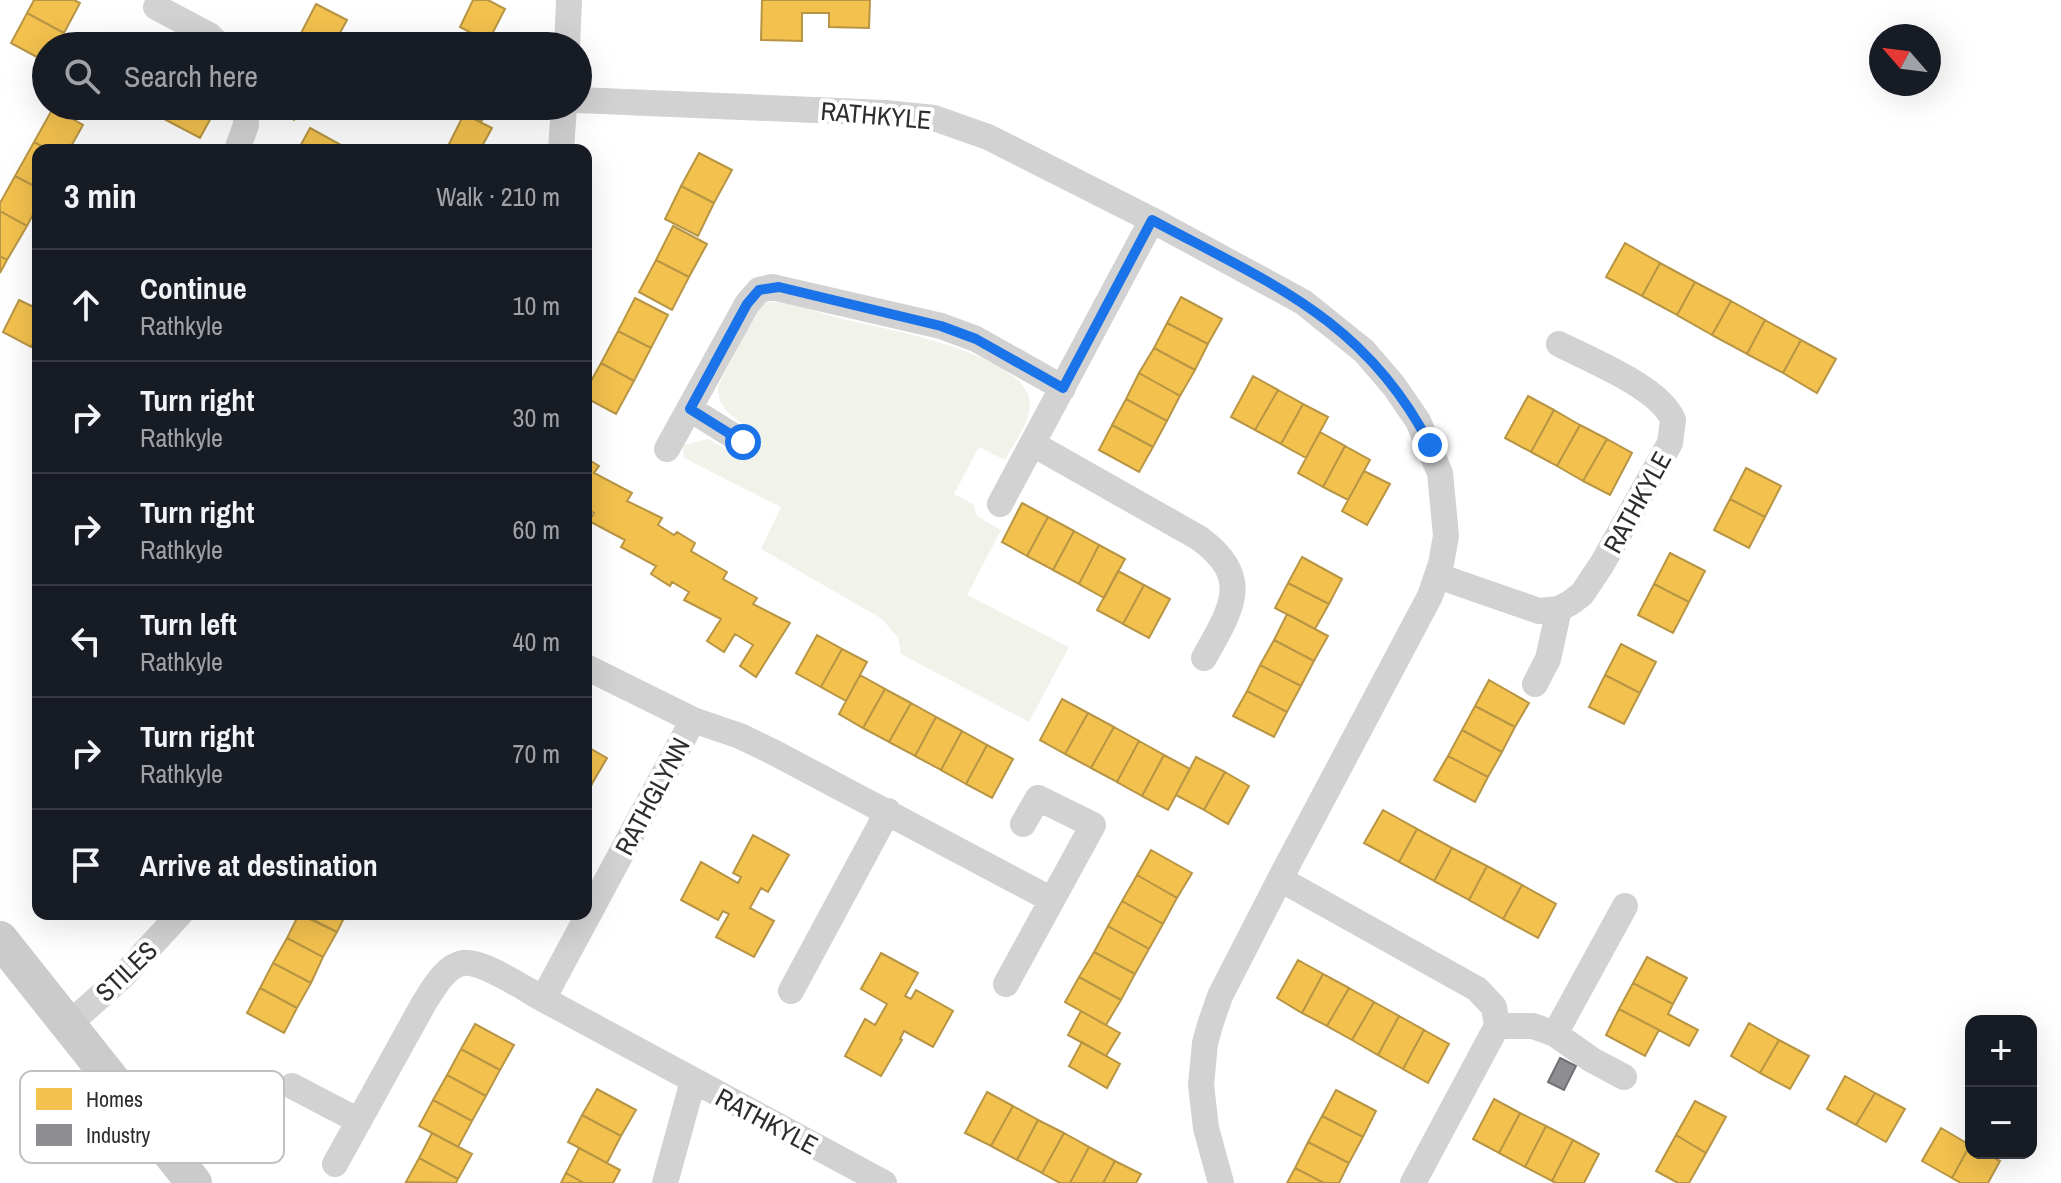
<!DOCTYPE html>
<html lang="en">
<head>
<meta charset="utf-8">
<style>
	:root { --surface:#171b24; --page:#242831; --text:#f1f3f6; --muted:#9ea1a6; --line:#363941 }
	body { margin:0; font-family:"Archivo Narrow",sans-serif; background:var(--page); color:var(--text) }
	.controls { position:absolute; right:24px; bottom:24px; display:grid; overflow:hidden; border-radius:16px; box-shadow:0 8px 32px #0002 }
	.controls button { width:72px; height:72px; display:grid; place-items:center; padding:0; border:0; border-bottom:2px solid var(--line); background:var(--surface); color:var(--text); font:40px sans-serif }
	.compass { position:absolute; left:1869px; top:24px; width:72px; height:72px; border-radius:50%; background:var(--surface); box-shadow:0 8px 32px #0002; rotate:298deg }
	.stop { position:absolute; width:24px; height:24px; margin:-18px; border:6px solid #1a73e8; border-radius:50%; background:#fff }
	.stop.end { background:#1a73e8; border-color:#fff; box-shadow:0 2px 8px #0008 }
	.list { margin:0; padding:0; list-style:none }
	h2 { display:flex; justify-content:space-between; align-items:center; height:104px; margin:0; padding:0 32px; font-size:34px }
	h2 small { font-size:26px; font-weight:400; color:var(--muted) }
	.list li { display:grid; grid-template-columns:52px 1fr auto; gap:24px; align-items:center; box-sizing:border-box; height:112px; padding:0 32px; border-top:2px solid var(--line) }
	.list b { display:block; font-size:30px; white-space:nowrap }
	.list p { margin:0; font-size:26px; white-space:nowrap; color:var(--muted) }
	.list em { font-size:26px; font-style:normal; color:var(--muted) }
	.icon { flex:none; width:44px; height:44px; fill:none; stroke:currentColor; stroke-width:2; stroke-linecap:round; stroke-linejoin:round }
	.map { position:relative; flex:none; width:2061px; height:1183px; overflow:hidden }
	.search { position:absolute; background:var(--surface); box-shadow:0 8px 32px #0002; left:32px; top:32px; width:560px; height:88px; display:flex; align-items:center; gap:20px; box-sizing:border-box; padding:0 28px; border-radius:44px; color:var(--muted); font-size:30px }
	.panel { position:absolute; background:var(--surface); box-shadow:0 8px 32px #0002; left:32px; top:144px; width:560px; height:776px; border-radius:16px }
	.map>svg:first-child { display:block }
</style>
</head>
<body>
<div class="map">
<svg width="2061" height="1183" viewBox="0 0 2061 1183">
	<rect width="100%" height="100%" fill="#fff"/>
	<path fill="#f1f3eb" d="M768,302C794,302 822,314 847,320C887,329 1019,353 1029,398C1034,418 1014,442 1005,460L979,447L954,494L973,504L977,516L1001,530L967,595L1069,647L1029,722L901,654L898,638L882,619L761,549L781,507L684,458L683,445L708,439L739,457L756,434C739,420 716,411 718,386L759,307Z"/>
	<path fill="#f2c14e" stroke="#b79544" stroke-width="2" d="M34,0H74L80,3L64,33L27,13Z
		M473,0H488L505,9L488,42L460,27Z
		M762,0H870L869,28L829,27V13H802V41L761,40Z
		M316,4L347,20L333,46H316L299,37Z
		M27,13L64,33L57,46H46V62L11,43Z
		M472,34L496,46H466Z
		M299,37L316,46H294Z
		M140,106H173L166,120Z
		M173,106H216L217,107L200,138L166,120Z
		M269,106H302L294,120Z
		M454,106H490L481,122L453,108Z
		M53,108L83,125L69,150H49L34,142Z
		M464,114L492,128L480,150L447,148Z
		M310,128L343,146L340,150H298Z
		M34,142L49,150H38V188L15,176Z
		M699,153L732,170L714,203L681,186Z
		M15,176L38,188V205L27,226L0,211V203Z
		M681,186L714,203L698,236L665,219Z
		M0,211L27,226L7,260L0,256Z
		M673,226L707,244L689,277L656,260Z
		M1625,243L1660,263L1642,296L1606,277Z
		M0,256L7,260L0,273Z
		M656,260L689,277L672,310L639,292Z
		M1660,263L1695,282L1677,315L1642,296Z
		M1695,282L1731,301L1712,335L1677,315Z
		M1181,297L1222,319L1208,344L1167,323Z
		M635,298L668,315L651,348L618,331Z
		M19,300L38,309V335L31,347L3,332Z
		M1731,301L1765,320L1747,354L1712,335Z
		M1765,320L1801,340L1783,373L1747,354Z
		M1167,323L1208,344L1195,370L1154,348Z
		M618,331L651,348L634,381L601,363Z
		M1801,340L1836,359L1817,393L1783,373Z
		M1154,348L1195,370L1180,396L1139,373Z
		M601,363L634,381L616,414L586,398V390Z
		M1139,373L1180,396L1167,421L1126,399Z
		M1253,376L1278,390L1255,430L1231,417Z
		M1278,390L1303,404L1281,444L1255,430Z
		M1528,396L1554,410L1531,452L1505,438Z
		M1126,399L1167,421L1153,447L1112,425Z
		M1303,404L1328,417L1306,458L1281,444Z
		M1554,410L1580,425L1557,466L1531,452Z
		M1112,425L1153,447L1139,472L1099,450Z
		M1580,425L1607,439L1583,481L1557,466Z
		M1320,432L1345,446L1323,487L1298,473Z
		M1607,439L1632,453L1610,495L1583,481Z
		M1345,446L1370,460L1348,500L1323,487Z
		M586,458L599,466L594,473L632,493L627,501L662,518L658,525L674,535L677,532L695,543L691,551L727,572L723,579L757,598L753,604L790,623L756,677L740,666L753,645L735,634L724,652L707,641L721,619L684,600L689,592L672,582L670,586L651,574L656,566L621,547L625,540L589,521L594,513L586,508Z
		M1746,468L1781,486L1765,517L1730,499Z
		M1364,471L1390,484L1367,525L1342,511Z
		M1730,499L1765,517L1749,548L1714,530Z
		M1022,503L1048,517L1027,556L1002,542Z
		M1048,517L1074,531L1053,570L1027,556Z
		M1074,531L1099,545L1079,584L1053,570Z
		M1099,545L1125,559L1104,598L1079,584Z
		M1670,553L1705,571L1689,602L1654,584Z
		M1302,557L1342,579L1329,604L1288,583Z
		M1118,571L1144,585L1123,624L1097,610Z
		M1288,583L1329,604L1315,629L1275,608Z
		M1654,584L1689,602L1673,633L1638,615Z
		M1144,585L1170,599L1149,638L1123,624Z
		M1287,614L1328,636L1314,661L1274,640Z
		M817,635L842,649L821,687L796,673Z
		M1274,640L1314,661L1301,686L1260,665Z
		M1621,644L1656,662L1640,693L1605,675Z
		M842,649L867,662L846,701L821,687Z
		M1260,665L1301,686L1287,712L1247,691Z
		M860,675L885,689L863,728L839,714Z
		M1605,675L1640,693L1624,724L1589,707Z
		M1489,680L1529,703L1515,727L1475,706Z
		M885,689L911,703L889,742L863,728Z
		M1247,691L1287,712L1274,737L1233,716Z
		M1062,699L1088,713L1065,754L1040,740Z
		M911,703L936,717L915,756L889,742Z
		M1475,706L1515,727L1502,752L1462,730Z
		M1088,713L1114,727L1091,768L1065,754Z
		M936,717L962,731L941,770L915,756Z
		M1114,727L1139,741L1117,782L1091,768Z
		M1462,730L1502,752L1488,777L1448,756Z
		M962,731L987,745L966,784L941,770Z
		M1139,741L1164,755L1142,796L1117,782Z
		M987,745L1013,759L992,798L966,784Z
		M586,746L607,758L593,782L586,779Z
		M1164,755L1190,769L1168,810L1142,796Z
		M1448,756L1488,777L1475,802L1434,780Z
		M1196,757L1225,772L1204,810L1176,795Z
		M1225,772L1249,786L1228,824L1204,810Z
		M586,779L593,782L586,796Z
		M1383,810L1417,829L1399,862L1364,843Z
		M1417,829L1452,848L1434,881L1399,862Z
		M753,835L789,855L768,892L761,888L750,908L774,921L754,957L716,937L729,914L723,911L718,920L681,900L701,862L738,883L741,877L733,873Z
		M1452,848L1487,866L1469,900L1434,881Z
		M1151,850L1192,873L1177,898L1137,875Z
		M1487,866L1522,885L1503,919L1469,900Z
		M1137,875L1177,898L1163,924L1122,901Z
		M1522,885L1556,904L1538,938L1503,919Z
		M1122,901L1163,924L1149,949L1108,926Z
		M299,914L337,932L323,957L287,938Z
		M302,914H346L337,932Z
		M1108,926L1149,949L1135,974L1094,952Z
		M287,938L323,957L311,983L273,963Z
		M1094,952L1135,974L1121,1000L1079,977Z
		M881,953L918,973L905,996L911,999L916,990L953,1011L933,1047L904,1031L900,1039L902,1040L881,1076L845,1056L865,1019L875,1025L887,1004L861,989Z
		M1647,957L1687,978L1673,1004L1633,983Z
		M1298,960L1323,974L1302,1013L1277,998Z
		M273,963L311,983L297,1008L260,988Z
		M1323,974L1349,988L1327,1026L1302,1013Z
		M1079,977L1121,1000L1106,1025L1065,1002Z
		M1633,983L1673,1004L1668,1014L1698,1030L1689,1046L1619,1009Z
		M260,988L297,1008L284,1033L247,1013Z
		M1349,988L1374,1002L1352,1040L1327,1026Z
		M1374,1002L1399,1016L1378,1055L1352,1040Z
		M1619,1009L1659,1030L1645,1056L1606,1035Z
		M1081,1011L1120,1033L1106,1056L1068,1035Z
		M1399,1016L1424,1030L1403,1069L1378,1055Z
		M1749,1023L1779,1040L1760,1073L1731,1056Z
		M475,1024L514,1045L500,1070L461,1049Z
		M1424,1030L1449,1044L1428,1083L1403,1069Z
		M1779,1040L1809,1056L1790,1089L1760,1073Z
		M1082,1042L1120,1064L1107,1088L1069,1066Z
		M461,1049L500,1070L486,1096L447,1075Z
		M447,1075L486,1096L472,1121L433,1100Z
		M1845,1076L1875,1093L1856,1125L1827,1109Z
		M597,1089L636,1110L621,1136L582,1115Z
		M1336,1090L1376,1111L1363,1137L1322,1116Z
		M987,1092L1013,1106L991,1146L965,1133Z
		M1875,1093L1905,1109L1886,1142L1856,1125Z
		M1494,1099L1520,1113L1499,1153L1473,1139Z
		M433,1100L472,1121L458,1147L419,1126Z
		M1695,1101L1726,1117L1706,1153L1676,1135Z
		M1013,1106L1038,1120L1017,1160L991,1146Z
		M1520,1113L1546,1126L1525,1167L1499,1153Z
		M582,1115L621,1136L607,1163L568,1142Z
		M1322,1116L1363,1137L1349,1163L1308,1142Z
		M1038,1120L1064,1133L1042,1173L1017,1160Z
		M1546,1126L1573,1140L1552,1181L1525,1167Z
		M1941,1128L1970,1145L1952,1178L1922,1161Z
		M432,1133L472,1154L458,1179L419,1158Z
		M1064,1133L1089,1147L1070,1183H1060L1042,1173Z
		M1676,1135L1706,1153L1689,1183H1678L1656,1171Z
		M1573,1140L1599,1154L1584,1183H1556L1552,1181Z
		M1308,1142L1349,1163L1339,1183H1324L1295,1168Z
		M1970,1145L1971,1153H1985L2000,1161L1988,1183H1961L1952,1178Z
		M1089,1147L1115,1161L1103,1183H1070Z
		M579,1148L620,1170L613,1183H584L566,1173Z
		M419,1158L458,1179L456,1183L406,1182Z
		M1115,1161L1141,1174L1136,1183H1103Z
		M1295,1168L1324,1183H1287Z
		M566,1173L584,1183H561Z"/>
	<path fill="#8d8d92" stroke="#707074" stroke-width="2" d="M1560,1058L1576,1066L1564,1090L1548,1082Z"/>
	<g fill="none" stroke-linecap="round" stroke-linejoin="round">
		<path stroke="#d2d2d2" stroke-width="26" d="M156,7L209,35L220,46
			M567,46L569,0
			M578,100L885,113L934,118L988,137L1152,220L1303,302L1364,351L1394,386L1418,421L1440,473L1446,536L1441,564L1430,596L1280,879L1220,996L1210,1025L1205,1043L1201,1085L1206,1128L1221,1183
			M237,150L246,125V106
			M561,150L564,106
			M690,409L743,442
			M1033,444L1199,538C1254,578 1231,609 1204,658
			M667,449L747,304L759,290L772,287L941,326L976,339L1063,388
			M1000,504L1152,220
			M1438,576L1539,611L1559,609L1570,603L1582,594L1602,564L1670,443L1673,420C1661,388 1590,360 1559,344
			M586,667L693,720L543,999L884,1183
			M1535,684L1548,659L1559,609
			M693,720L740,736L775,753L1052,900
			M1280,879L1477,989L1494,1007L1497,1026L1413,1183
			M1006,984L1093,825L1038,798L1023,824
			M791,991L888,811
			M69,1024L123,976L180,914
			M1497,1026H1533L1555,1034L1592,1060L1624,1077
			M1555,1034L1625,906
			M292,1086L359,1121
			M335,1164L424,1003C433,989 445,966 463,963C482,960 525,989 543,999
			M665,1183L693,1081"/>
		<path stroke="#cbcbcb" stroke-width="36" d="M0,939L194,1183"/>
	</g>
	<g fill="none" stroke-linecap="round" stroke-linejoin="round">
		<path stroke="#1a73e8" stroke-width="10" d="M743,442L690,409L747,304L759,290L779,287L941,326L976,339L1063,388L1152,220C1270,283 1366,320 1430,445"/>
	</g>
	<g text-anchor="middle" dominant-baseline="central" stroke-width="8" stroke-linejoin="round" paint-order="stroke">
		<g font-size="26" fill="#2d2d2d" stroke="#fff">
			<text transform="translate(876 115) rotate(5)">RATHKYLE</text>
			<text transform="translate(1637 502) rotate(-61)">RATHKYLE</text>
			<text transform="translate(652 796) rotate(-62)">RATHGLYNN</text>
			<text transform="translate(126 971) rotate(-44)">STILES</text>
			<text transform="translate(767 1121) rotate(28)">RATHKYLE</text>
		</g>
	</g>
	<rect x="20" y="1071" width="264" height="92" rx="12" fill="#fff" stroke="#c0c0c0" stroke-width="2"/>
	<rect x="36" y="1088" width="36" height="22" fill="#f2c14e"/>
	<rect x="36" y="1124" width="36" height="22" fill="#8d8d92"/>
	<g font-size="22" fill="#2d2d2d">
		<text x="86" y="1107">Homes</text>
		<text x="86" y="1143">Industry</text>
	</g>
</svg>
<div class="controls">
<button>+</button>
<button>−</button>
</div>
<svg class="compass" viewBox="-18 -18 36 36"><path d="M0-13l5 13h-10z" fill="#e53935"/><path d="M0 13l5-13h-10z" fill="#9ea1a6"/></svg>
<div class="stop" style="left:743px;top:442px"></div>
<div class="stop end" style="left:1430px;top:445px"></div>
<div class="search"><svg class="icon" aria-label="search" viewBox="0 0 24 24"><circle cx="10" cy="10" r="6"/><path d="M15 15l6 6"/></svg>Search here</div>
<section class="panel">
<h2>3 min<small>Walk · 210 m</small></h2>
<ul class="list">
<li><svg class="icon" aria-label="ahead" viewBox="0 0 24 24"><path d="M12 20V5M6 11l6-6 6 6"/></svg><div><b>Continue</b><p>Rathkyle</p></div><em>10 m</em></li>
<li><svg class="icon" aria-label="right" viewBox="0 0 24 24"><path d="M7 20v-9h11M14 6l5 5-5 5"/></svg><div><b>Turn right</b><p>Rathkyle</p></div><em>30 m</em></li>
<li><svg class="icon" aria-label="right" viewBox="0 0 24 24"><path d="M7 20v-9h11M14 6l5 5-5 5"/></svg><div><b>Turn right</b><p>Rathkyle</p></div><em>60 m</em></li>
<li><svg class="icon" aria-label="left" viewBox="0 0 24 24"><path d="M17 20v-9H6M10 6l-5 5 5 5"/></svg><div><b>Turn left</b><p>Rathkyle</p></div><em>40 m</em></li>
<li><svg class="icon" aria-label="right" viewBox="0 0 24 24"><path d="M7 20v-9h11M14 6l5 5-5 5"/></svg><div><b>Turn right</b><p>Rathkyle</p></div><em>70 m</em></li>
<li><svg class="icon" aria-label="arrive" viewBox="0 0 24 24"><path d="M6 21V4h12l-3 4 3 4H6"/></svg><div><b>Arrive at destination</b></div></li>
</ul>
</section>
</div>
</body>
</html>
